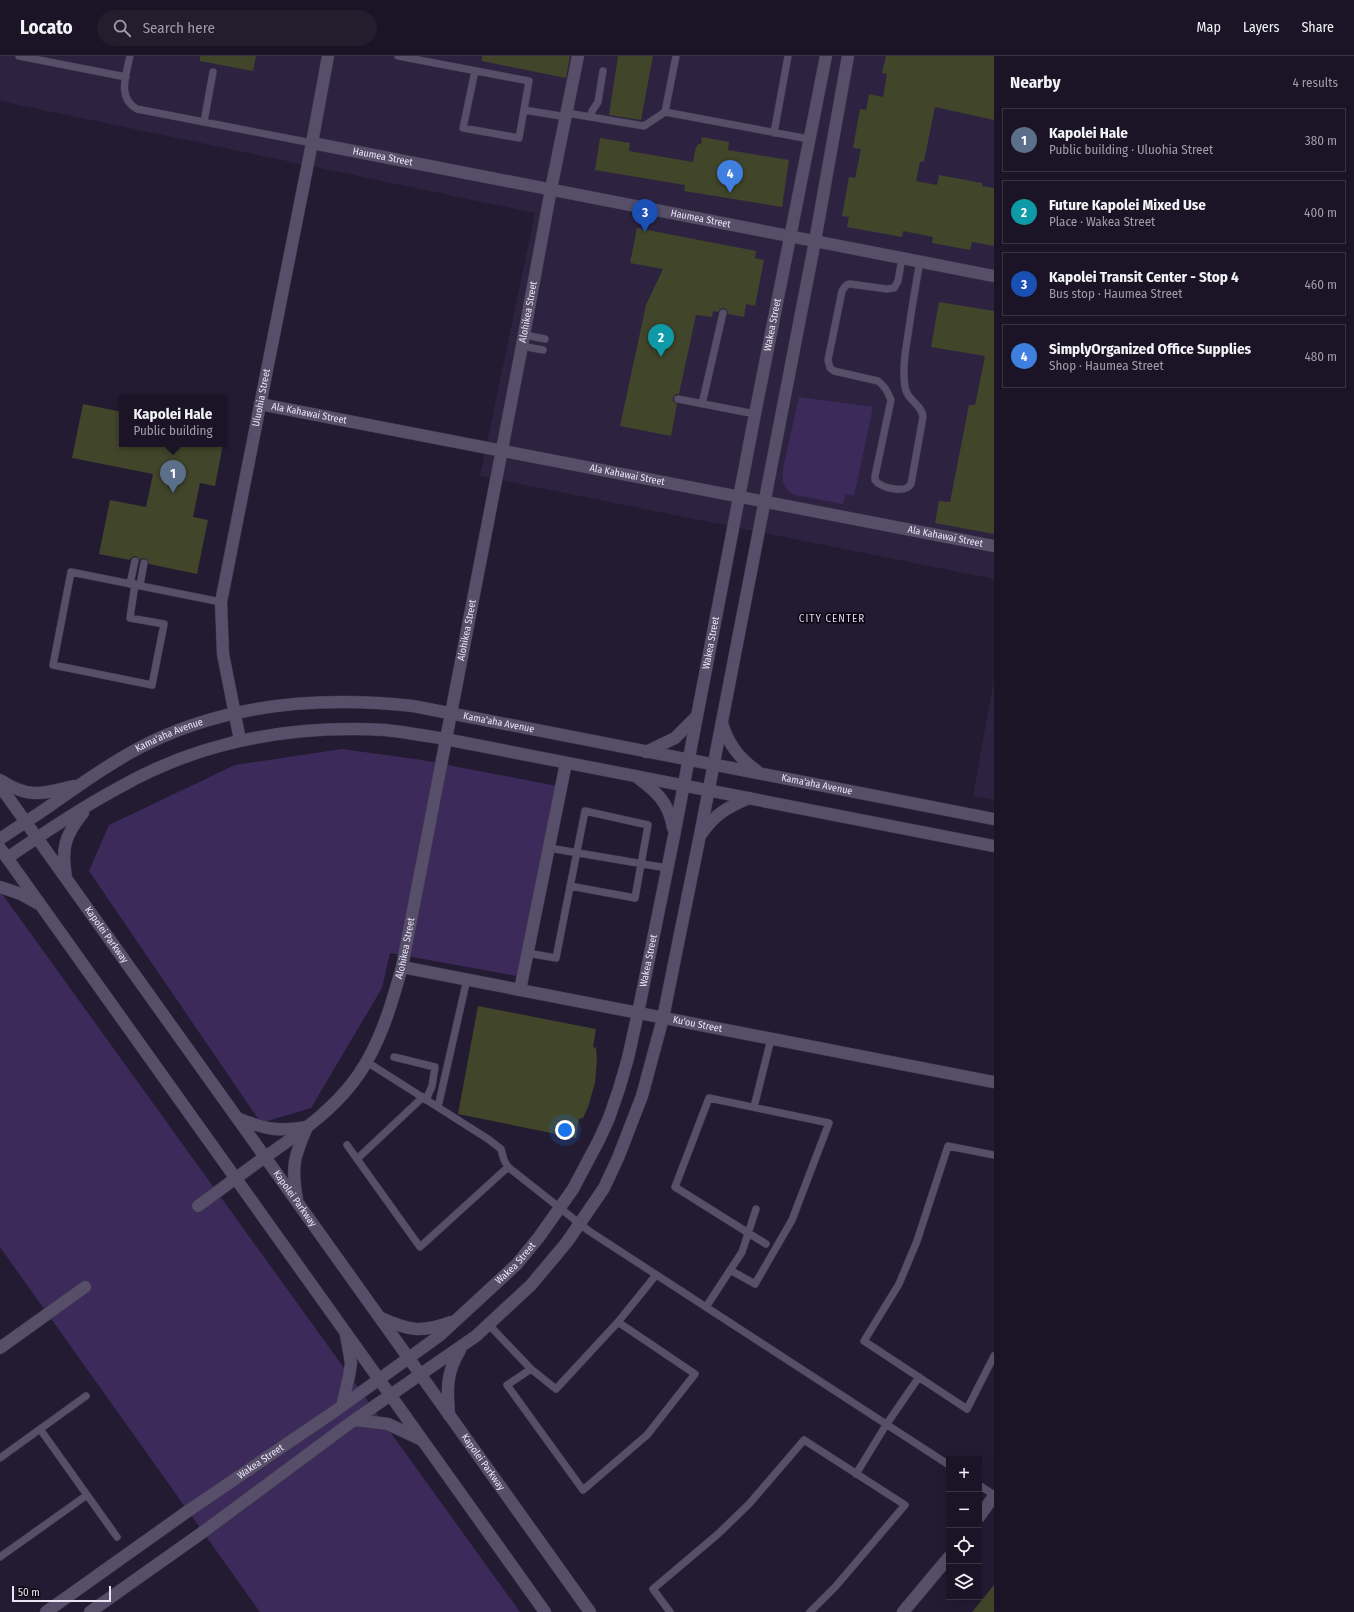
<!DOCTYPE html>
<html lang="en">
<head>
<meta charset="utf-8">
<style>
	:root { --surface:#1a1426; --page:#231d2e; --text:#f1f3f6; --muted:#9f9ea7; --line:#383343; --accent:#0b8043 }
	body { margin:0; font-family:"Fira Sans Condensed",sans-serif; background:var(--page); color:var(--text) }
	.controls { position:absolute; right:12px; bottom:12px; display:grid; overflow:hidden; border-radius:0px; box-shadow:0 4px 16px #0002 }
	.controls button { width:36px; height:36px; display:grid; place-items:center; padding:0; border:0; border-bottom:1px solid var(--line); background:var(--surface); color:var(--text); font:20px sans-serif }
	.scale { position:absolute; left:12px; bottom:10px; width:99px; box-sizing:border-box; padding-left:4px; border:2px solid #e9e5f5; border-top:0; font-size:11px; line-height:14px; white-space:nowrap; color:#e9e5f5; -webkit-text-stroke:3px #0b0812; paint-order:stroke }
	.you { position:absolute; left:565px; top:1074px; width:14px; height:14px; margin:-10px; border:3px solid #fff; border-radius:50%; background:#1a73e8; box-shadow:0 0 0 6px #1a73e833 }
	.badge { display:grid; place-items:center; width:26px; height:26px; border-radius:50%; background:var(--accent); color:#fff; font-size:13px; font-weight:700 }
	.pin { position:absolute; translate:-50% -33px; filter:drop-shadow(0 1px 2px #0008) }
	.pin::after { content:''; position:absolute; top:21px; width:14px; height:12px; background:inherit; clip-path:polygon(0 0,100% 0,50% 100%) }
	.popup { position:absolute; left:119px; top:339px; width:108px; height:52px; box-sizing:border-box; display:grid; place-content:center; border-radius:0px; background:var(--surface); filter:drop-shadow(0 1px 3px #0005); font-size:13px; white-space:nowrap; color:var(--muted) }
	.popup b { font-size:15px; color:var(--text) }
	.popup::after { content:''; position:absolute; left:50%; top:100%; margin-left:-8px; border:8px solid transparent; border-top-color:var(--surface) }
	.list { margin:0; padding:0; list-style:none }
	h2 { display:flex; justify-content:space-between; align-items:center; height:52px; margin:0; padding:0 16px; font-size:17px }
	h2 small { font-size:13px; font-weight:400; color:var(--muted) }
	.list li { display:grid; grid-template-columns:26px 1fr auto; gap:12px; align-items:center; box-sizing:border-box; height:64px; margin:0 8px 8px; padding:0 8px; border:1px solid var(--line); border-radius:0px }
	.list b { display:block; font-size:15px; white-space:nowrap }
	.list p { margin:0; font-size:13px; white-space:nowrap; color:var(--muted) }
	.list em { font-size:13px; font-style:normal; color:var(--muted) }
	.icon { flex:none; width:22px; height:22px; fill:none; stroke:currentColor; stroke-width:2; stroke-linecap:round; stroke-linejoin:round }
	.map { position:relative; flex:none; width:994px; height:1556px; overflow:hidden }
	header { display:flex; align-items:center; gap:24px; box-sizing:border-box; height:56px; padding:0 20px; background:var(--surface); border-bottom:1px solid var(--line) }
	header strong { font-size:19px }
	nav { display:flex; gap:22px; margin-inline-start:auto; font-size:14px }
	.search { width:280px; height:36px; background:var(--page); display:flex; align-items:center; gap:10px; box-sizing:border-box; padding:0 14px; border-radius:22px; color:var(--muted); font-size:15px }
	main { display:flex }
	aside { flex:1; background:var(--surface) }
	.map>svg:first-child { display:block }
</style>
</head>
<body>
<header>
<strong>Locato</strong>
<div class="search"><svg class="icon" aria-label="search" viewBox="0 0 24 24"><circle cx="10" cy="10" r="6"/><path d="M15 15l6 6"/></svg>Search here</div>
<nav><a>Map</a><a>Layers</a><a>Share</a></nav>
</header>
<main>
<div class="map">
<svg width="994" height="1556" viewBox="0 0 994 1556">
	<rect width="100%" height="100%" fill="#231b32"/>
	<path fill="#2d2340" d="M0,0H994V523L480,420L535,157L0,45Z
		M994,623V744L973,740Z"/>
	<path fill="#3c2b5a" d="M799,341L873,351L854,440L845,438L843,448L795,439L788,435L783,426V413Z
		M342,693L422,704L557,730L528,922L390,897L382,932L311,1052L261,1067L89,815L109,769L235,709Z
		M0,835L520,1556H260L0,1191Z"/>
	<path fill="#41452a" d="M200,0H256L253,15L200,5Z
		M482,0H570L566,22L482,5Z
		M618,0H653L641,64L609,59Z
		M886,0H994V64L935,51L924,105L920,106L916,125L937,129L939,119L982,127V130L994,132V190L972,186L970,194L932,187L933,181L903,175L902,181L847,171L849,161L842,160L849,121L855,122L861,93L853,92L860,53L866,54L869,38L883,41L887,18L882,17Z
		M702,81L729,86L728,94L789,104L782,151L684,135L685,129L595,114L600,82L630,87L629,95L693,106L696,91H697L698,88H701Z
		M637,172L756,195L755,202L764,204L755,250L746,248L744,261L728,258L727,254L724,252L720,253L718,256L713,255L712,261L696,259L679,338H676L673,342V345L677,348L671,380L620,370L646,249L663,213L630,207Z
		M939,246L994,255V478L935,467L939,445L950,446L969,349H975L985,300L931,291Z
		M83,348L122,356V388H223L215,430L200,427L193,461L208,464L197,518L149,508L147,503L143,502L140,504L136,500L132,501L130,504L99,498L110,444L146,451L153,418L72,402Z
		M478,950L596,973L593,991L596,992L597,1004L595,1027L588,1051L583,1062L579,1063L576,1082L458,1058Z
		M994,1529V1556H972Z"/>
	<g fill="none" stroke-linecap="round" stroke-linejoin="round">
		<defs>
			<path id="lane" d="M19,0L126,21
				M130,0C126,19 117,42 137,53L312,87
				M398,0L529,25L519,82L463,72L475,15
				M676,0L665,56L809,83
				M524,54L567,61
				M567,57L644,70L665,56
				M591,61L592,55L598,46L603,15
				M204,66L213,16
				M774,77L788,0
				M902,202L898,225L894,232L887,233L850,228C846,228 844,231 842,235L828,304L830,312L834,315L878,325C885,330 888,336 891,344L875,420V424C881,432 905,438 911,428L923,361C922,348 907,345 905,331C902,311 906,292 909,272C912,250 916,228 920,205
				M525,279L545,283
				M522,290L543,294
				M678,343L755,358
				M702,348L723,257
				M130,528L135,505
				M135,528L130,562L164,568L152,629L53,609L71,516L221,546
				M140,529L144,507
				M549,792L667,812
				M527,897L556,902L585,755L648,769L635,842L570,830
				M394,1001L435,1011L432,1030L426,1044
				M367,1006L488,1083L501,1093L504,1104L508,1111L589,1175L949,1409
				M438,1051L467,923
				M754,1051L771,983
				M347,1089L420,1191L508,1111
				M994,1099L948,1090L917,1185L899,1228L864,1285L967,1353L994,1300
				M357,1103L423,1041
				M730,1214L755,1228L792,1164L829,1067L709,1042L675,1131L766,1188
				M706,1251L742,1196L756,1153
				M489,1269L531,1313L556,1333L618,1266L656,1219
				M531,1313L507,1329L583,1434L647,1379L695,1318L618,1266
				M40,1373L117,1481
				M0,1402L86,1340
				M856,1418L886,1369L919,1321
				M979,1429L994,1439
				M0,1501L87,1439
				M670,1556L653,1533L718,1478L749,1448L804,1384L905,1449L836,1530L810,1556"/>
			<g id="street">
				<path id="s1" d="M312,87L994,220"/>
				<path id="s2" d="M260,348L994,490"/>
				<path id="s3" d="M402,911L994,1026"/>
				<path d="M520,934L566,707"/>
				<path id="s4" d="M265,1101C303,1075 344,1047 367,1005C384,975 393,943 402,911L522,290L551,133L578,0"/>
				<path d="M198,1150L236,1122"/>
				<path d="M0,1292L85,1231"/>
				<path d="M979,1461L994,1440"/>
				<path d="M903,1556L949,1501"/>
			</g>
			<g id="secondary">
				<path d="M722,667C728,688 739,702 757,715"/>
				<path id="s5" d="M240,684L223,598L221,546L312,87L328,0"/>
				<path d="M646,696L675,682L695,662"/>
				<path d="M638,722C657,736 669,747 673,772"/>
				<path d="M0,724C29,743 42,738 74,730"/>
				<path id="s6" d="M0,730L590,1556"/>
				<path d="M702,777C715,758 728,751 749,742"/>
				<path id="s7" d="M0,783C19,770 39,758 58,744C84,726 110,707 139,692C224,647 319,640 413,650L994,763"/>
				<path d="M0,792L545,1556"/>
				<path d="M7,802C44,777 81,752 120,731C201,685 293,669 385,674C405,676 426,680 445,683L994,790"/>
				<path d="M66,821C61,792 65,779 83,757"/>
				<path d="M0,831L21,838L37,847"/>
				<path d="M237,1062C264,1073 278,1076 307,1071"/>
				<path d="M236,1122L265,1101"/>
				<path d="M297,1143C291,1111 294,1101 307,1071"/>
				<path d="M381,1262C410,1275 421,1277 451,1266"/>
				<path d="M342,1350L349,1320L351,1307L346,1279"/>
				<path d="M449,1359C447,1333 446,1317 460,1294"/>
				<path d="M355,1364L388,1368L420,1383"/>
				<path id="s8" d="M46,1556L188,1455L338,1353L439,1280L517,1208L539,1181L573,1133L599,1084L609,1062L619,1033L628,1002L638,957L674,780L755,358L826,0"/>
				<path d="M90,1556L203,1476L350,1367L476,1280L531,1229L567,1186L604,1132L618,1102L642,1040L663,962L700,779L815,185L848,0"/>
			</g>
		</defs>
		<use href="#lane" stroke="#3d364a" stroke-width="8"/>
		<use href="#street" stroke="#3d364a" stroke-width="13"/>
		<use href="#secondary" stroke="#3d364a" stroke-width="13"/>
		<use href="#lane" stroke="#574f6a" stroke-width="7"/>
		<use href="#street" stroke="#574f6a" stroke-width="12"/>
		<use href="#secondary" stroke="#574f6a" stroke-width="12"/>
	</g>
	<g text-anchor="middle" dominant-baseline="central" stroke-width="3.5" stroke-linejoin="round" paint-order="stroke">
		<g font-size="10" fill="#e9e5f5" stroke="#0b0812">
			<text stroke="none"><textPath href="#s1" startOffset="72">Haumea Street</textPath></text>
			<text stroke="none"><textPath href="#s1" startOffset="396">Haumea Street</textPath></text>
			<text stroke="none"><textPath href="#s4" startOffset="909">Alohikea Street</textPath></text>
			<text stroke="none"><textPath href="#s8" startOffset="1570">Wakea Street</textPath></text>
			<text stroke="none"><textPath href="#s5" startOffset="348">Uluohia Street</textPath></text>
			<text stroke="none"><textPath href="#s2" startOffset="50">Ala Kahawai Street</textPath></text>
			<text stroke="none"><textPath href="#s2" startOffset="374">Ala Kahawai Street</textPath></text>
			<text stroke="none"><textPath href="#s2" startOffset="698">Ala Kahawai Street</textPath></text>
			<text stroke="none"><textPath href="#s4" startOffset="585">Alohikea Street</textPath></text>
			<text stroke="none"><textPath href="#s8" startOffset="1246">Wakea Street</textPath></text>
			<text stroke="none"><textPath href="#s7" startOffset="535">Kama'aha Avenue</textPath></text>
			<text stroke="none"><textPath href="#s7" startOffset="199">Kama'aha Avenue</textPath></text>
			<text stroke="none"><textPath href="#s7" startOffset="859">Kama'aha Avenue</textPath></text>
			<text stroke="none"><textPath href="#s6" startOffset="183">Kapolei Parkway</textPath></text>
			<text stroke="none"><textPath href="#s4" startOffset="261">Alohikea Street</textPath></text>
			<text stroke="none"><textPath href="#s8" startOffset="922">Wakea Street</textPath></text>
			<text stroke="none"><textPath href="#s3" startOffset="301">Ku'ou Street</textPath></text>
			<text stroke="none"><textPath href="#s6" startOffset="507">Kapolei Parkway</textPath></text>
			<text stroke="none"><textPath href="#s8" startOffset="586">Wakea Street</textPath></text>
			<text stroke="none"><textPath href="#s8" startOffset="262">Wakea Street</textPath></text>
			<text stroke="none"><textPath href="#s6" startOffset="831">Kapolei Parkway</textPath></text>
		</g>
		<g font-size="11" letter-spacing="1" fill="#dbd2f2" stroke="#0b0812">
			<text x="832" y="562">CITY CENTER</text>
		</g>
	</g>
</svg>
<div class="controls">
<button>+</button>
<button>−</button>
<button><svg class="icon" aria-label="locate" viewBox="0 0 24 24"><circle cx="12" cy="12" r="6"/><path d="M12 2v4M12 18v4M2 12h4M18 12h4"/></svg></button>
<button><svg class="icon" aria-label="layers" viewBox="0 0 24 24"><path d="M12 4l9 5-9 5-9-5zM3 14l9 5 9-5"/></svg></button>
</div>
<div class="scale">50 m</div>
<div class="you"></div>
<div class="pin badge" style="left:173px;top:437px;background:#5c6f8a">1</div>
<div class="popup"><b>Kapolei Hale</b>Public building</div>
<div class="pin badge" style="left:661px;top:301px;background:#0f9aa8">2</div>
<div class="pin badge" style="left:645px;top:176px;background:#1a4fb4">3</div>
<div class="pin badge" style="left:730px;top:137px;background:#3f7fe0">4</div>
</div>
<aside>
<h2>Nearby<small>4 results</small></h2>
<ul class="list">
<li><span class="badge" style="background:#5c6f8a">1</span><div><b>Kapolei Hale</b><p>Public building · Uluohia Street</p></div><em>380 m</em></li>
<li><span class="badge" style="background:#0f9aa8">2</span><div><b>Future Kapolei Mixed Use</b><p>Place · Wakea Street</p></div><em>400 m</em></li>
<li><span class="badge" style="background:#1a4fb4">3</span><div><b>Kapolei Transit Center - Stop 4</b><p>Bus stop · Haumea Street</p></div><em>460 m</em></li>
<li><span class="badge" style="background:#3f7fe0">4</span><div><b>SimplyOrganized Office Supplies</b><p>Shop · Haumea Street</p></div><em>480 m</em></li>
</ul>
</aside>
</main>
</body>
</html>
